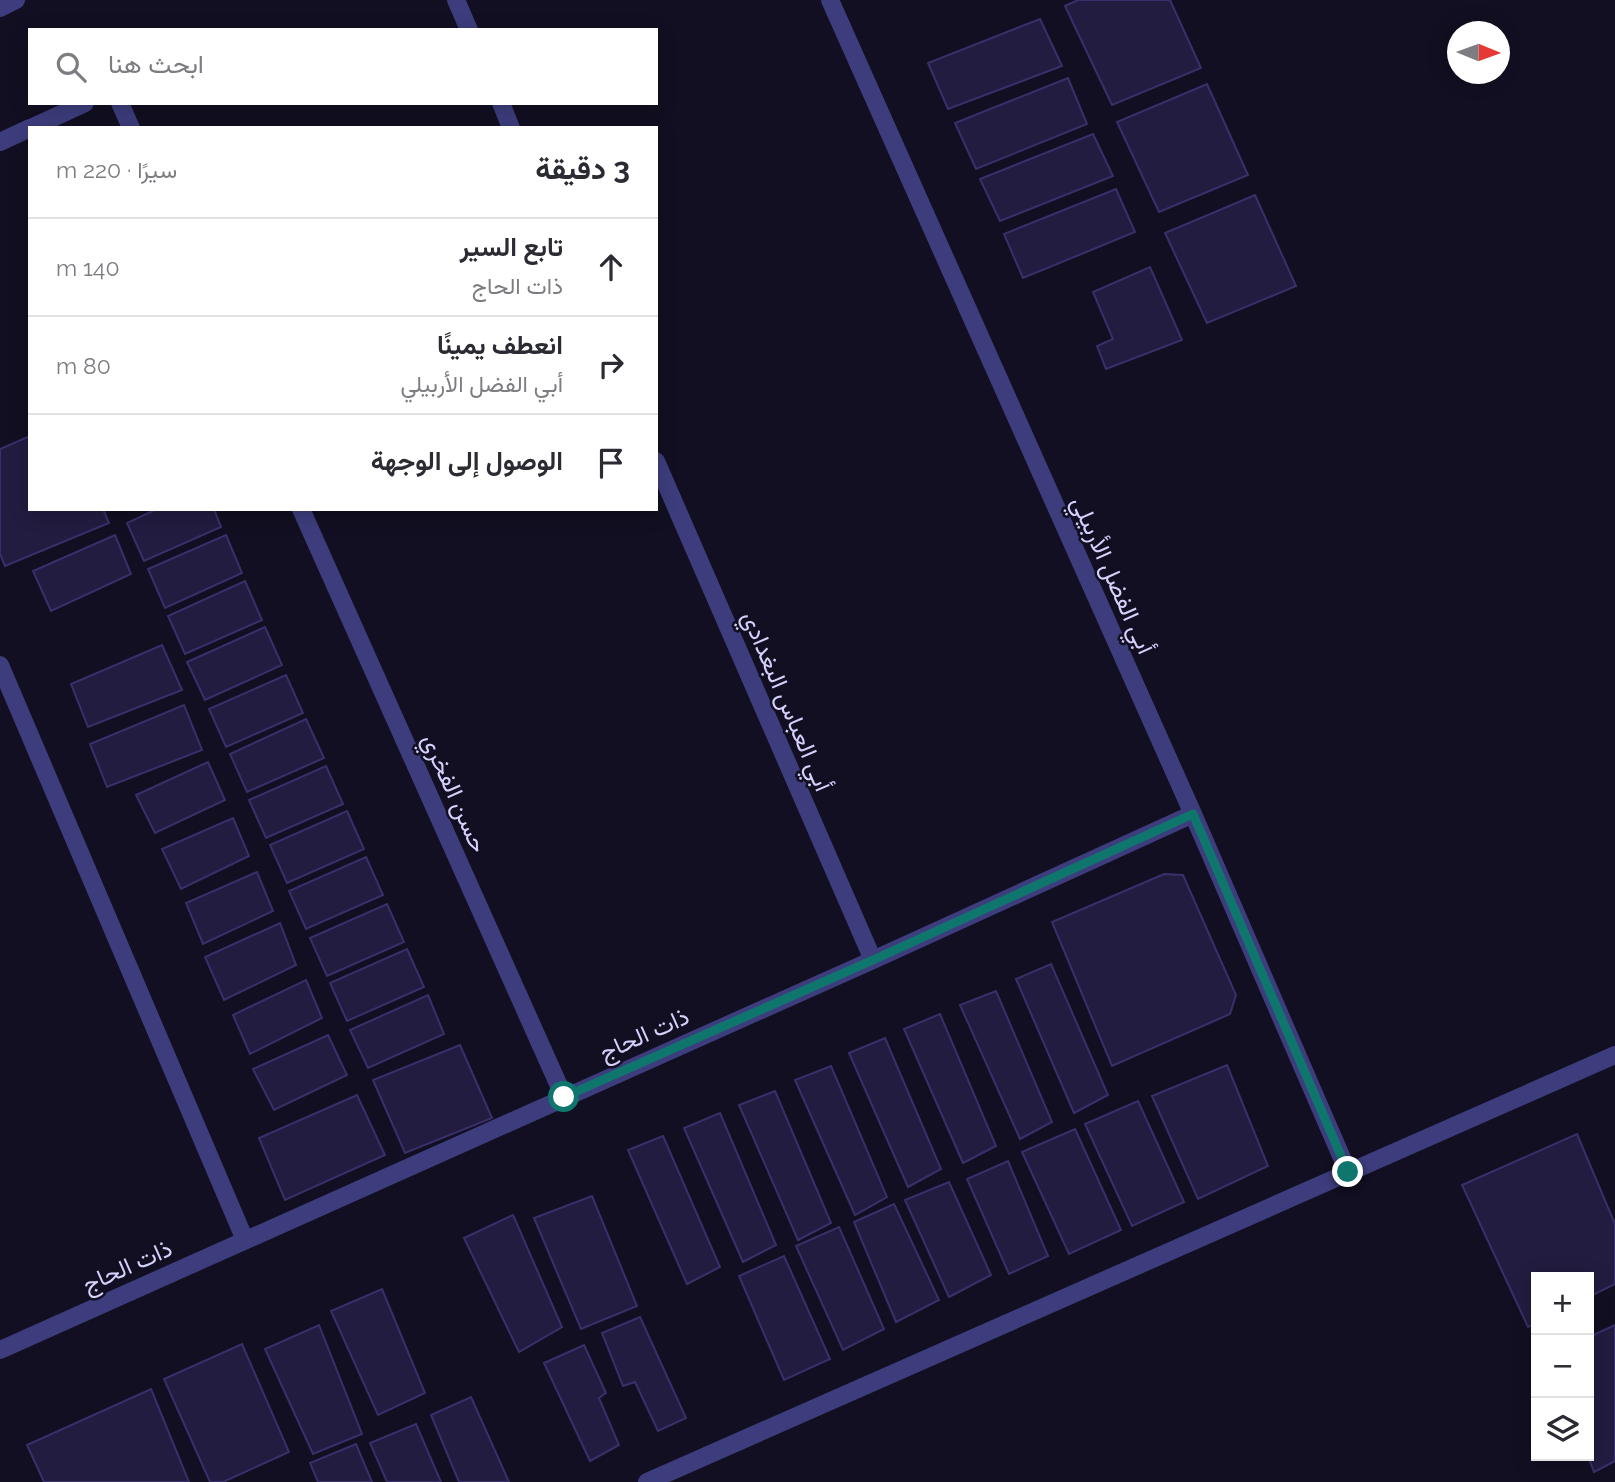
<!DOCTYPE html>
<html lang="ar">
<head>
<meta charset="utf-8">
<style>
	:root { --surface:#fff; --page:#f7f7f7; --text:#2b2b33; --muted:#7c7c81; --line:#e1e1e2 }
	body { margin:0; font-family:Raleway,Vazirmatn,sans-serif; background:var(--page); color:var(--text); direction:rtl }
	.controls { position:absolute; right:21px; bottom:21px; display:grid; overflow:hidden; border-radius:0px; box-shadow:0 4px 18px #0003 }
	.controls button { width:63px; height:63px; display:grid; place-items:center; padding:0; border:0; border-bottom:2px solid var(--line); background:var(--surface); color:var(--text); font:35px sans-serif }
	.compass { position:absolute; left:1447px; top:21px; width:63px; height:63px; border-radius:50%; background:var(--surface); box-shadow:0 4px 18px #0003; rotate:91deg }
	.stop { position:absolute; width:21px; height:21px; margin:-16px; border:5px solid #0f766e; border-radius:50%; background:#fff }
	.stop.end { background:#0f766e; border-color:#fff; box-shadow:0 2px 7px #0008 }
	.list { margin:0; padding:0; list-style:none }
	h2 { display:flex; justify-content:space-between; align-items:center; height:91px; margin:0; padding:0 28px; font-size:30px }
	h2 small { font-size:23px; font-weight:400; color:var(--muted) }
	.list li { display:grid; grid-template-columns:46px 1fr auto; gap:21px; align-items:center; box-sizing:border-box; height:98px; padding:0 28px; border-top:2px solid var(--line) }
	.list b { display:block; font-size:26px; white-space:nowrap }
	.list p { margin:0; font-size:23px; white-space:nowrap; color:var(--muted) }
	.list em { font-size:23px; font-style:normal; color:var(--muted) }
	.icon { flex:none; width:38px; height:38px; fill:none; stroke:currentColor; stroke-width:2; stroke-linecap:round; stroke-linejoin:round }
	.map { position:relative; flex:none; width:1615px; height:1482px; overflow:hidden; direction:ltr }
	.search { position:absolute; background:var(--surface); box-shadow:0 4px 18px #0003; left:28px; top:28px; width:630px; height:77px; display:flex; align-items:center; gap:18px; box-sizing:border-box; padding:0 24px; border-radius:0px; color:var(--muted); font-size:26px }
	.panel { position:absolute; background:var(--surface); box-shadow:0 4px 18px #0003; left:28px; top:126px; width:630px; height:385px; border-radius:0px; direction:rtl }
	.map>svg:first-child { display:block }
</style>
</head>
<body>
<div class="map">
<svg width="1615" height="1482" viewBox="0 0 1615 1482">
	<rect width="100%" height="100%" fill="#110f21"/>
	<path fill="#221c40" stroke="#39306b" stroke-width="2" d="M1078,0H1170L1201,68L1112,105L1065,6Z
		M1040,19L1062,66L948,109L928,63Z
		M1068,78L1087,124L976,169L955,123Z
		M1207,84L1248,175L1159,212L1117,122Z
		M1093,134L1113,176L1000,221L980,179Z
		M1116,189L1135,232L1023,278L1004,234Z
		M1255,195L1296,286L1207,323L1165,233Z
		M1150,267L1182,340L1106,369L1097,346L1113,339L1093,292Z
		M30,436V509H103L109,523L5,566L0,554V449Z
		M157,509H214L221,527L144,561L127,523Z
		M115,535L131,574L51,611L33,571Z
		M226,535L242,573L165,608L148,569Z
		M245,581L262,620L185,654L168,616Z
		M265,627L282,665L205,700L187,662Z
		M162,645L182,690L88,727L71,684Z
		M286,675L303,713L226,747L209,709Z
		M184,705L202,750L107,787L90,744Z
		M306,719L324,758L247,792L230,754Z
		M208,762L225,800L155,833L136,795Z
		M326,766L343,804L266,838L249,800Z
		M347,811L364,849L287,883L270,845Z
		M233,818L249,856L181,889L162,849Z
		M366,857L383,895L306,929L289,891Z
		M257,872L273,911L203,944L186,903Z
		M1164,874L1183,875L1236,995L1230,1014L1112,1066L1052,922Z
		M387,904L404,942L327,976L310,938Z
		M280,923L296,965L224,1000L205,957Z
		M407,949L424,987L347,1021L330,983Z
		M1051,964L1108,1095L1074,1113L1016,979Z
		M306,980L322,1018L250,1054L233,1015Z
		M996,991L1052,1122L1020,1139L960,1005Z
		M428,995L444,1034L368,1068L350,1030Z
		M940,1014L996,1146L963,1163L904,1029Z
		M328,1035L347,1075L274,1110L253,1069Z
		M885,1038L941,1169L908,1187L849,1053Z
		M460,1045L492,1118L405,1153L373,1080Z
		M1227,1065L1268,1166L1198,1199L1152,1096Z
		M831,1066L887,1197L855,1215L795,1080Z
		M775,1091L831,1223L798,1240L739,1105Z
		M357,1095L385,1155L285,1200L259,1138Z
		M1138,1101L1184,1202L1132,1226L1085,1124Z
		M720,1113L776,1245L743,1262L684,1128Z
		M1075,1129L1121,1230L1069,1254L1022,1152Z
		M1577,1134L1615,1224V1284L1589,1297V1277H1536V1323L1528,1327L1462,1185Z
		M663,1136L720,1267L687,1284L628,1150Z
		M1008,1161L1048,1256L1009,1274L967,1179Z
		M949,1182L991,1275L949,1297L905,1200Z
		M592,1196L637,1306L581,1329L534,1218Z
		M894,1204L939,1300L896,1322L854,1222Z
		M513,1215L562,1327L519,1352L464,1238Z
		M839,1227L884,1329L843,1350L796,1246Z
		M784,1256L830,1359L784,1380L739,1276Z
		M382,1289L425,1393L378,1415L331,1311Z
		M640,1317L686,1418L658,1431L635,1382L623,1386L602,1333Z
		M319,1325L362,1434L313,1454L265,1349Z
		M1615,1325V1461L1594,1472L1588,1456L1589,1337Z
		M242,1344L289,1452L223,1482H210L164,1379Z
		M584,1345L606,1393L599,1398L619,1445L590,1461L544,1363Z
		M151,1389L189,1482H44L27,1445Z
		M471,1397L509,1482H459L431,1415Z
		M416,1424L441,1482H387L370,1443Z
		M356,1444L372,1482H318L310,1463Z"/>
	<g fill="none" stroke-linecap="round" stroke-linejoin="round">
		<path stroke="#3d3d7d" stroke-width="18" d="M647,1482L1615,1055"/>
		<path stroke="#3d3d7d" stroke-width="18" d="M456,0L469,30
			M830,0L1193,814L1348,1172
			M0,8L16,0
			M120,103L131,128
			M501,103L511,128
			M31,128L85,103
			M0,142L30,128
			M656,461L873,960
			M301,509L564,1097
			M0,665L245,1240
			M0,1350L873,960L1193,814"/>
	</g>
	<g fill="none" stroke-linecap="round" stroke-linejoin="round">
		<path stroke="#0f766e" stroke-width="9" d="M564,1097L873,960L1193,814L1348,1172"/>
	</g>
	<g text-anchor="middle" dominant-baseline="central" stroke-width="5" stroke-linejoin="round" paint-order="stroke">
		<g font-size="24" fill="#d5d1fc" stroke="#110f21">
			<text transform="translate(1113 575) rotate(66)">أبي الفضل الأربيلي</text>
			<text transform="translate(787 701) rotate(67)">أبي العباس البغدادي</text>
			<text transform="translate(455 793) rotate(66)">حسن الفخري</text>
			<text transform="translate(644 1034) rotate(-24)">ذات الحاج</text>
			<text transform="translate(127 1266) rotate(-24)">ذات الحاج</text>
		</g>
	</g>
</svg>
<div class="controls">
<button>+</button>
<button>−</button>
<button><svg class="icon" aria-label="layers" viewBox="0 0 24 24"><path d="M12 4l9 5-9 5-9-5zM3 14l9 5 9-5"/></svg></button>
</div>
<svg class="compass" viewBox="-18 -18 36 36"><path d="M0-13l5 13h-10z" fill="#e53935"/><path d="M0 13l5-13h-10z" fill="#7c7c81"/></svg>
<div class="stop" style="left:564px;top:1097px"></div>
<div class="stop end" style="left:1348px;top:1172px"></div>
<div class="search"><svg class="icon" aria-label="search" viewBox="0 0 24 24"><circle cx="10" cy="10" r="6"/><path d="M15 15l6 6"/></svg>ابحث هنا</div>
<section class="panel">
<h2>3 دقيقة<small>سيرًا · 220 m</small></h2>
<ul class="list">
<li><svg class="icon" aria-label="ahead" viewBox="0 0 24 24"><path d="M12 20V5M6 11l6-6 6 6"/></svg><div><b>تابع السير</b><p>ذات الحاج</p></div><em>140 m</em></li>
<li><svg class="icon" aria-label="right" viewBox="0 0 24 24"><path d="M7 20v-9h11M14 6l5 5-5 5"/></svg><div><b>انعطف يمينًا</b><p>أبي الفضل الأربيلي</p></div><em>80 m</em></li>
<li><svg class="icon" aria-label="arrive" viewBox="0 0 24 24"><path d="M6 21V4h12l-3 4 3 4H6"/></svg><div><b>الوصول إلى الوجهة</b></div></li>
</ul>
</section>
</div>
</body>
</html>
